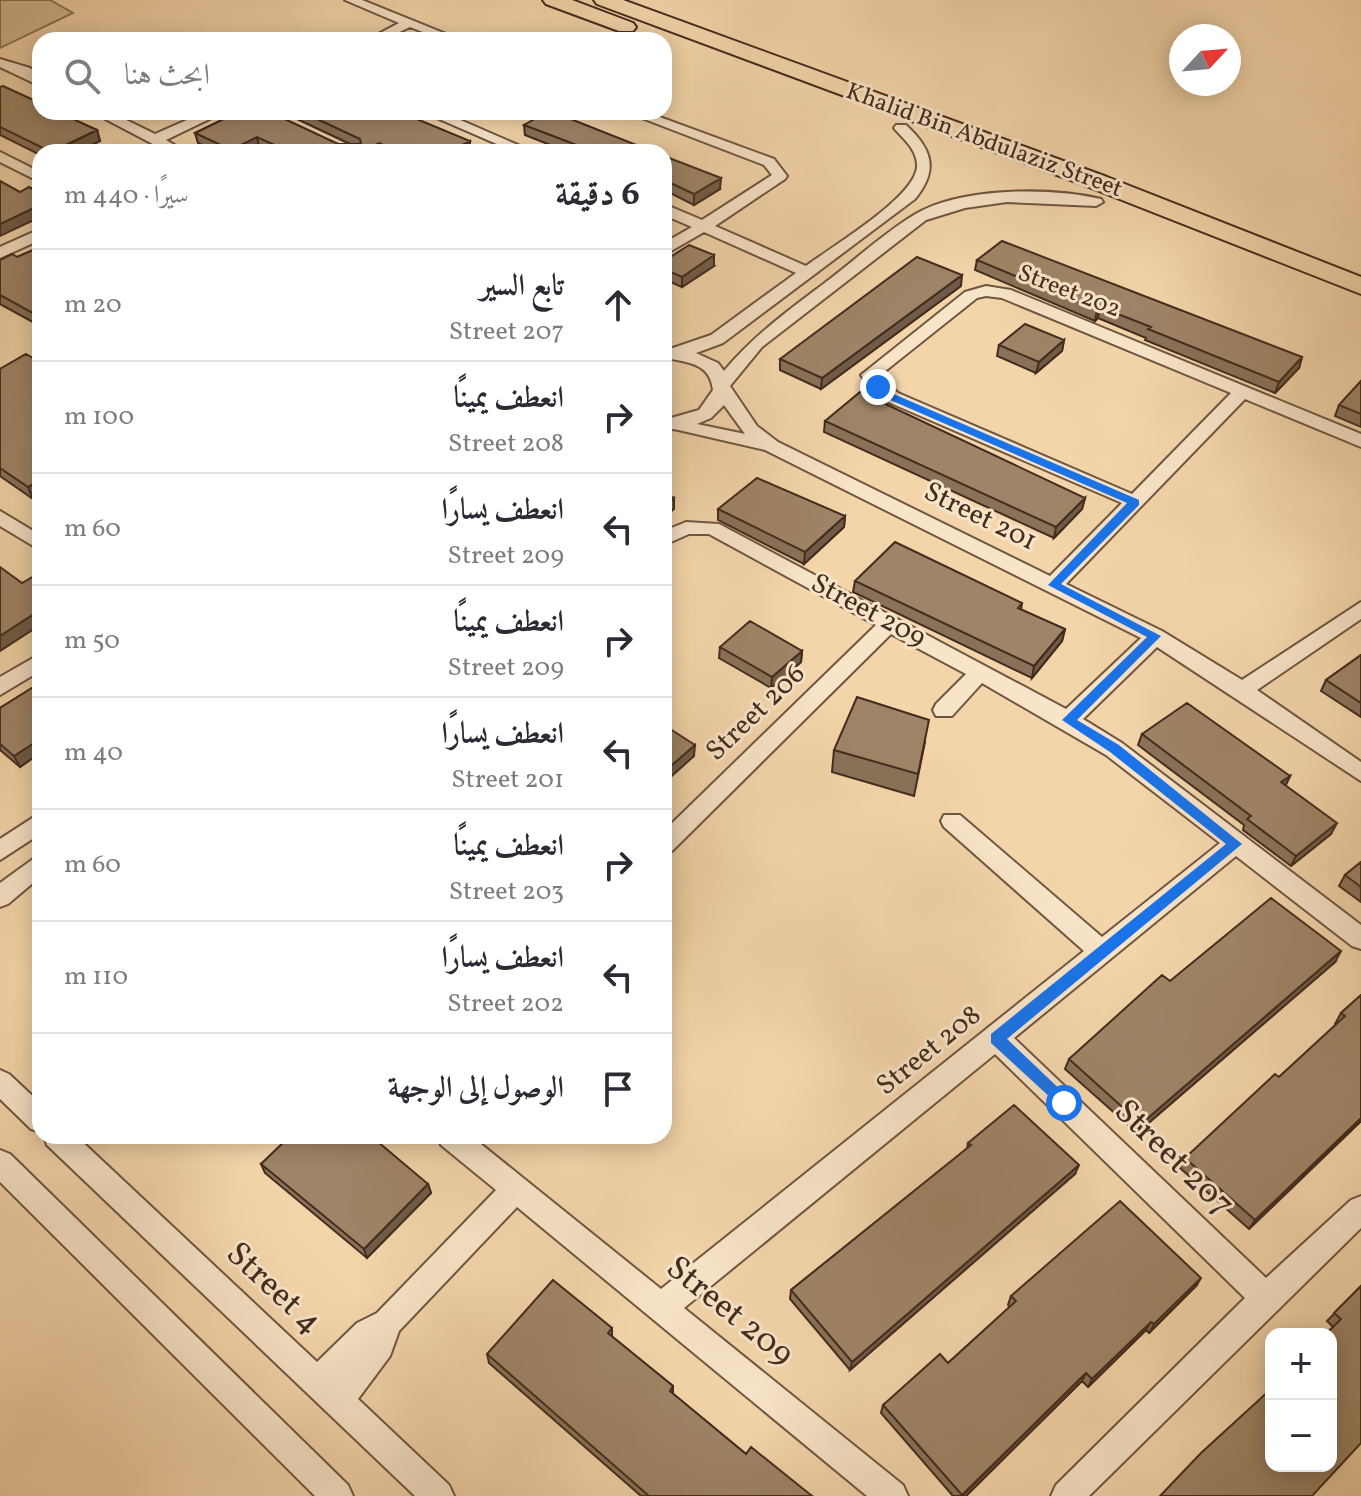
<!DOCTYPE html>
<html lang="ar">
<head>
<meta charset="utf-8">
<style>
	:root { --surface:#fff; --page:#f2f2f3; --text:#2b2b33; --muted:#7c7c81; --line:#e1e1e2 }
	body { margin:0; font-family:Vollkorn,Amiri,serif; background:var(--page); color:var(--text); direction:rtl }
	.controls { position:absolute; right:24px; bottom:24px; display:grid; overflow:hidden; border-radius:16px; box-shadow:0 4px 20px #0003 }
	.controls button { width:72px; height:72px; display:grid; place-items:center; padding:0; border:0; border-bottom:2px solid var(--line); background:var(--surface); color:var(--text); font:40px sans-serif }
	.compass { position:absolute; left:1169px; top:24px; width:72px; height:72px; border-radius:50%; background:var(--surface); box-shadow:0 4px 20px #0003; rotate:64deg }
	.stop { position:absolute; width:24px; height:24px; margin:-18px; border:6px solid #1a73e8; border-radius:50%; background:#fff }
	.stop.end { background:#1a73e8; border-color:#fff; box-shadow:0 2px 8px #0008 }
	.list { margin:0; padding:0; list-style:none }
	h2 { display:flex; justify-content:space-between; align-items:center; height:104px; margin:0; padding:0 32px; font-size:34px }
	h2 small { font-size:26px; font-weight:400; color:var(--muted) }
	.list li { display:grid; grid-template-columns:52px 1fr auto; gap:24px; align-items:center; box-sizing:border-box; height:112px; padding:0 32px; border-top:2px solid var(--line) }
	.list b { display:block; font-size:30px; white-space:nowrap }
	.list p { margin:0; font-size:26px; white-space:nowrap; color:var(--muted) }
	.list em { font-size:26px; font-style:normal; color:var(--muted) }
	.icon { flex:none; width:44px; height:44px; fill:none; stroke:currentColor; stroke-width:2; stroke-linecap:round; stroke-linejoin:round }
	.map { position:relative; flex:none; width:1361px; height:1496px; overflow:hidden; direction:ltr }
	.search { position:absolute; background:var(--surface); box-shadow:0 4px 20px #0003; left:32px; top:32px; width:640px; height:88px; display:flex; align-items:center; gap:20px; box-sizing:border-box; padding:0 28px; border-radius:24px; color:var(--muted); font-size:30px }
	.panel { position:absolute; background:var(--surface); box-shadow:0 4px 20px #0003; left:32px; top:144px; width:640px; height:1000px; border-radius:24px; direction:rtl }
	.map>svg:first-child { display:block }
</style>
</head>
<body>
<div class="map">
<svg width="1361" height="1496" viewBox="0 0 1361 1496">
	<rect width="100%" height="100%" fill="#f4d5aa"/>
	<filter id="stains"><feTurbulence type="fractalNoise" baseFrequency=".0025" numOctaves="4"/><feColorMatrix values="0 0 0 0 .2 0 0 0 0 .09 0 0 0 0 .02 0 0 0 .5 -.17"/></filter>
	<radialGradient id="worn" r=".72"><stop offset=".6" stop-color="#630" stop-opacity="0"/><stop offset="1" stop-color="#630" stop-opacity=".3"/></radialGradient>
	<path fill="#d6b892" stroke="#8c7258" stroke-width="2" d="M0,0H50L73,13L0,48Z"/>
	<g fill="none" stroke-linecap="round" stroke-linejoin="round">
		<defs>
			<path id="street" d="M345,0H362L461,40H443L410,27L383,40H367L399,23Z
				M0,59L30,68L40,76V86L0,67Z
				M92,112H110L155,134L205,112H224L166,140L186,152H168Z
				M423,112H442L534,152H515Z
				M626,112H646L774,159L787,176L785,179L715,226L806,266C831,247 920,195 917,164C916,148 903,139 894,128L896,125H906C932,149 939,170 915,199L723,343L696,353L718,363L724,371C754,335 789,310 826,282C855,260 883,234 914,215C960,187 1051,187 1101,199L1103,202L1096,206L1007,202L965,208L926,220L762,347L730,386L757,426L778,442L1050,576L1122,503L886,401L872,391L861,375L965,292L986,286L1011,290L1361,434V447L1245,399L1066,584L1162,631L1242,680L1361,602V619L1257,690L1361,762V781L1157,647L1083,719L1122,743L1361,925V949L1352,946L1236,856L1014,1038L1266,1278L1351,1200L1361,1196V1228L1089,1496H1051L1056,1485L1245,1298L995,1054L684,1308L903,1485L908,1496H867L517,1207L399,1331L390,1356L358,1399L449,1485L454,1496H415L47,1145L44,1136H76L317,1362L357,1323L377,1313L496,1190L441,1145L438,1136H471L661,1289L1084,951L944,827L941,821L944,815H960L1102,937L1220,843L1106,755L982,683L952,716H936L933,710L936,704L966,674L891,634L672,851L664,854V831L876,625L709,534H689L664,545V531L686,522L719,524L1066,709L1141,638L765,450L674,429L664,430V420L699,410L713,390C710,363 689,363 667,358V350L711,335L796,273L704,232L664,255V243L692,227L664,215V204L702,220L772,175L764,165ZM986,296L1002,298L1231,393L1132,494L898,393L879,376L977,298ZM724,405L745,434L697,424L711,418Z
				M0,152L40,172V182L0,162Z
				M40,229V240L0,258V247Z
				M0,511L40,535V550L0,526Z
				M40,654V671L0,695V677Z
				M40,813V834L0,860V839Z
				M40,854V877L8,904L0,907V883Z
				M0,1070L9,1074L40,1103V1132L31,1129L0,1099Z
				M0,1150L10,1154L348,1485L353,1496H315L0,1182Z"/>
			<path id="primary" d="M543,0H572L633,23L636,27L633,31H619L546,4Z
				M594,0H623L1107,177L1361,277V294L1089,187L597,4Z"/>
		</defs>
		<use href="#street" stroke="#6f5641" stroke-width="4"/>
		<use href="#primary" stroke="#432c1e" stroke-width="4"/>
		<use href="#street" fill="#f8e4c8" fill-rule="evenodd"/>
		<use href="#primary" fill="#f4d5aa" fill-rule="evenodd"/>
	</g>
	<path fill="#897259" stroke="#432c1e" stroke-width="2" d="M0,87L97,130L100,141L77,152H40V155L0,135Z
		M238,112L338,144H350L282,112H400L471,152H270L259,147L249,152H216L198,143L195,133Z
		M524,125L654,152H568L525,135Z
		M664,156L720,189L694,205L664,190Z
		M40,247V326L0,304V260L17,257Z
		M977,260L1302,357L1299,368L1275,393L1145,340L1146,338L1098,318L1095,321L975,270Z
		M664,261L714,266L682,287L664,279Z
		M961,286L821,389L780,370V359Z
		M1064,340L1062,351L1036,373L997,356L999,345Z
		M0,369L33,499L0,476Z
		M1361,381V427L1335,416L1339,405Z
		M825,421L1085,498L1082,509L1054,538L824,432Z
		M718,509L845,516L844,527L804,564L718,520Z
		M855,581L1022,603L1021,610L1065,629L1062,641L1032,678L853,592Z
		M720,647L802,651L801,662L771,688L719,658Z
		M1361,655V717L1321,691L1326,680Z
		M40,683V753L20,767L0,750V708Z
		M1142,734L1290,776L1285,786L1331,834L1291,866L1243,830L1244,825L1138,745Z
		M925,742L914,796L832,772L834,750Z
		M1361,862V902L1339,886L1345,875Z
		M1335,962L1137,1133L1065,1069L1069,1059L1170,981Z
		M1361,995V1121L1249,1229L1180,1168L1185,1158L1279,1077L1336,1025L1335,1024L1341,1013Z
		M968,1143L1075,1174L850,1370L790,1299L791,1290L967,1149Z
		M261,1164L428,1184L431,1193L367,1258L265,1173Z
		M1196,1286L1149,1333L1146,1330L1088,1387L1082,1381L966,1496H953L881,1413L883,1405L948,1363L1010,1307L1008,1305L1011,1296Z
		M1361,1286L1312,1496L1263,1397L1333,1327L1327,1321Z
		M612,1328V1337L673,1386V1394L746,1454L812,1496H641L489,1363L487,1354Z"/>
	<path fill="#6f5c48" stroke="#432c1e" stroke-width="2" d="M97,130L100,141L77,152H53Z
		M257,137L259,147L249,152H231V150Z
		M470,141V152H449Z
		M379,143L381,152H362Z
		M721,178L720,189L694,205V194Z
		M40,205V217L0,236V224Z
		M714,255V266L682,287V277Z
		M962,275L961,286L821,389L822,378Z
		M1100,307L1098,318L1095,321L1097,310Z
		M1064,340L1062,351L1036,373L1039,362Z
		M1302,357L1299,368L1275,393L1279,382Z
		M40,480V494L33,499L28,487Z
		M674,498V509L664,517V506Z
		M1085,498L1082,509L1054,538L1056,527Z
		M845,516L844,527L804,564L805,552Z
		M40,610V625L0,651V636Z
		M1065,629L1062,641L1032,678L1034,666Z
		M802,651L801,662L771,688L772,677Z
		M40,739V753L20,767L14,756Z
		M695,745L694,756L664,783V772Z
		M1290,776L1285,787L1281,782Z
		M1337,823L1331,834L1291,866L1296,856Z
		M1341,951L1335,962L1137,1133L1141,1124Z
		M1361,1118V1121L1249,1229L1255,1220Z
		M1079,1165L1075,1174L850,1370L852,1362Z
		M428,1184L431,1193L367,1258L364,1249Z
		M1201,1278L1196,1286L1149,1333L1154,1324Z
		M1151,1322L1146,1330L1088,1387L1092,1379Z
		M1086,1373L1082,1381L966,1496H962Z"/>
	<path fill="#9f8467" stroke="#432c1e" stroke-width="2" d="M3,86L40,103V112H58L97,130L51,152L0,127V87Z
		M238,112H270L338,144H361L360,139L302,112H400L470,141L449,152H400L379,143L362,152H290L257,137L231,150L195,133Z
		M547,112H553L654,152H595L524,125Z
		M664,156L721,178L694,194L664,180Z
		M0,181L20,192L29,187L40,193V205L0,224Z
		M1002,241L1302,357L1279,382L1148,329L1151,327L1100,307L1097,310L977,260Z
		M689,245L714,255L682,277L664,269V261Z
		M40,247V317L0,295V260L12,254L17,257Z
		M917,257L962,275L822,378L780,359Z
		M1025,324L1064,340L1039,362L999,345Z
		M26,354L40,362V480L28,487L0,468V369Z
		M1361,381V414L1339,405Z
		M860,392L1085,498L1056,527L825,421Z
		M757,478L845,516L805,552L718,509Z
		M664,493L674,498L664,506Z
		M895,542L1022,603L1018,608L1065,629L1034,666L855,581Z
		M0,567L22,583L36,575L40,578V610L0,636Z
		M750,621L802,651L772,677L720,647Z
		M1361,655V703L1326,680Z
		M40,683V739L14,756L0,744V708Z
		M857,697L929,720L918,774L834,750Z
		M1187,703L1290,776L1281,782L1337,823L1296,856L1247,819L1251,816L1142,734Z
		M664,725L695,745L664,772Z
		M1361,862V887L1345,875Z
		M1271,898L1341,951L1141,1124L1069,1059L1162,975L1170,981Z
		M1361,995V1118L1255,1220L1185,1158L1275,1074L1279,1077L1345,1016L1341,1013Z
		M1014,1105L1079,1165L852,1362L791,1290L971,1145L968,1143Z
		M290,1136H371L428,1184L364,1249L261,1164Z
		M1120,1201L1201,1278L1154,1324L1151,1322L1092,1379L1086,1373L962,1495L883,1405L940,1354L948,1363L1016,1301L1011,1296Z
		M553,1280L612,1328L608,1333L673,1386L670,1391L746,1454L751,1447L812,1496H649L487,1354Z
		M1361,1286V1443L1312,1496H1160L1201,1453L1271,1389V1466H1331V1334H1326L1341,1319L1334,1313Z"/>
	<path fill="#1a73e8" d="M874,384H881L896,395L1139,500V505L1061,584L1161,636L1077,720L1119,745L1242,844L1007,1039L1069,1098V1108L1064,1110L991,1043V1034L1226,844L1110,752L1062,720L1147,637L1048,585L1127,503L888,399L874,389Z"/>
	<g text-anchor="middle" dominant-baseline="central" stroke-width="6" stroke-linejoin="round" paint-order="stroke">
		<g font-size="24" fill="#432c1e" stroke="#f8e4c8">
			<text transform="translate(984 141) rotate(20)">Khalid Bin Abdulaziz Street</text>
			<text transform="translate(1069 292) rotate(21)">Street 202</text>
		</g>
		<g font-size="28" fill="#432c1e" stroke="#f8e4c8">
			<text transform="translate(980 517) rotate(26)">Street 201</text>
			<text transform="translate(868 611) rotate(28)">Street 209</text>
			<text transform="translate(756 713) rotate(-44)">Street 206</text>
			<text transform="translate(929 1051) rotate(-39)">Street 208</text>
		</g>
		<g font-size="34" fill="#432c1e" stroke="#f8e4c8">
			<text transform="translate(1173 1159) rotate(44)">Street 207</text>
			<text transform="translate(273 1289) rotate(43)">Street 4</text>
			<text transform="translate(729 1312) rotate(39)">Street 209</text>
		</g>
	</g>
	<rect width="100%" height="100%" filter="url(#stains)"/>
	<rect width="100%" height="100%" fill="url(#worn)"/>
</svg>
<div class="controls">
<button>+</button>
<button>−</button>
</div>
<svg class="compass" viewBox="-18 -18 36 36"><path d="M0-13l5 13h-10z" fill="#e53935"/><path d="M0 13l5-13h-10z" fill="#7c7c81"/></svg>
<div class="stop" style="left:1064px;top:1103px"></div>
<div class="stop end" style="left:878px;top:387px"></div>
<div class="search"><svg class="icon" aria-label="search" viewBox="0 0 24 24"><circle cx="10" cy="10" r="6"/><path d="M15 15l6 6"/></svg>ابحث هنا</div>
<section class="panel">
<h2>6 دقيقة<small>سيرًا · 440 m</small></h2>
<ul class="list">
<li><svg class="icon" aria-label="ahead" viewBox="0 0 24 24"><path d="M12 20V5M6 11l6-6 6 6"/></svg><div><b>تابع السير</b><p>Street 207</p></div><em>20 m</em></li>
<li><svg class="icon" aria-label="right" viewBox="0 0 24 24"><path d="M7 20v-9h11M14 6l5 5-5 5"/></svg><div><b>انعطف يمينًا</b><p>Street 208</p></div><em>100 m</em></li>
<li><svg class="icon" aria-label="left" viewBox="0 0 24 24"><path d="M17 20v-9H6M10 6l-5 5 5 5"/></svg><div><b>انعطف يسارًا</b><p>Street 209</p></div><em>60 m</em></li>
<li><svg class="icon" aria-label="right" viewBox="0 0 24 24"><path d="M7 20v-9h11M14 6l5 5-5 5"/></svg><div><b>انعطف يمينًا</b><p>Street 209</p></div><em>50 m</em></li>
<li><svg class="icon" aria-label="left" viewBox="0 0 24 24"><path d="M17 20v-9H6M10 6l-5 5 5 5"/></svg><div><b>انعطف يسارًا</b><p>Street 201</p></div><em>40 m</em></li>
<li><svg class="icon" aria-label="right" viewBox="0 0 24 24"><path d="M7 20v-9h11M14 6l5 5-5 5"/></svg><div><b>انعطف يمينًا</b><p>Street 203</p></div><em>60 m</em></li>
<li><svg class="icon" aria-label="left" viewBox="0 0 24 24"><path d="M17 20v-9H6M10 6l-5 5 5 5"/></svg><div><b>انعطف يسارًا</b><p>Street 202</p></div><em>110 m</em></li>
<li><svg class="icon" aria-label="arrive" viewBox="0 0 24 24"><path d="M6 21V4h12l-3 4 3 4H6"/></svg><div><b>الوصول إلى الوجهة</b></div></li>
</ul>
</section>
</div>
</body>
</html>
